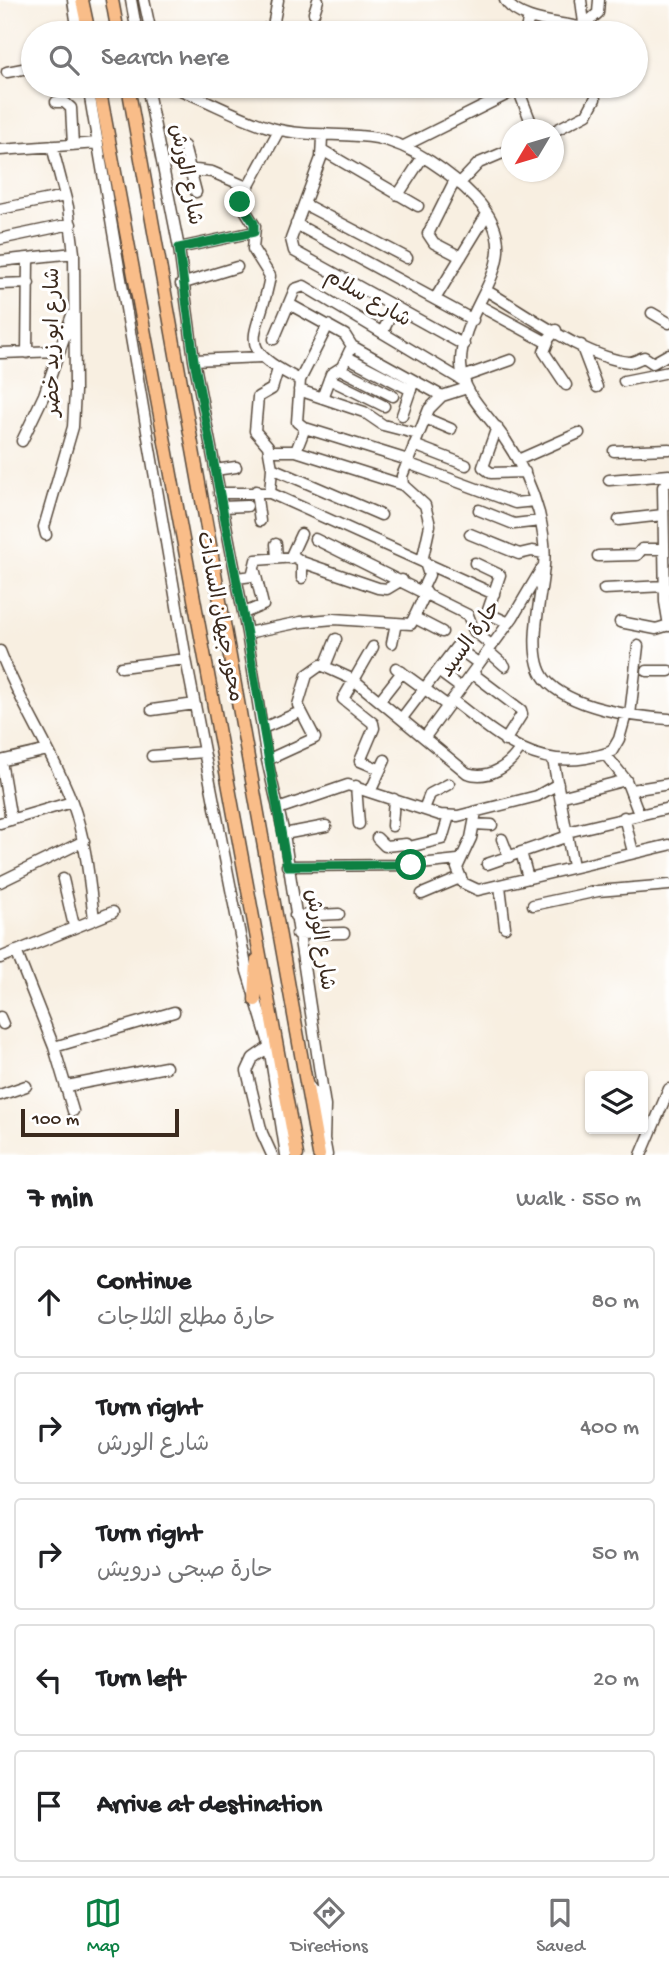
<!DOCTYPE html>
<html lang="en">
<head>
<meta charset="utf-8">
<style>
	:root { --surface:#fff; --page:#f6f6f6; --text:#202124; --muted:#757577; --line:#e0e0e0; --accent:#0b8043 }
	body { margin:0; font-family:"Gochi Hand","Playpen Sans Arabic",sans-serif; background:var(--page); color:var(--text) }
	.controls { position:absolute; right:21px; bottom:21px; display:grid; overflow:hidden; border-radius:7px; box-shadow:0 2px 5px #0004 }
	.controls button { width:63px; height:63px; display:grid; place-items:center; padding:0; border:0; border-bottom:2px solid var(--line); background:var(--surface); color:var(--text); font:35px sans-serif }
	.compass { position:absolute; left:501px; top:119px; width:63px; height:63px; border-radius:50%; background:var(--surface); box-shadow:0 2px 5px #0004; rotate:232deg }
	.scale { position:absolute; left:21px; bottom:18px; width:158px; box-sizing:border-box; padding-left:7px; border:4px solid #3b2a1e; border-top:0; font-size:19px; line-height:24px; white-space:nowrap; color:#3b2a1e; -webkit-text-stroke:5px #fff; paint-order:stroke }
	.stop { position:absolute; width:21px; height:21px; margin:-16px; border:5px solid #0b8043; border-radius:50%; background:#fff }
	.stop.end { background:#0b8043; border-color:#fff; box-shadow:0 2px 7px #0008 }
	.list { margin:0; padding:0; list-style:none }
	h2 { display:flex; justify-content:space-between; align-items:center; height:91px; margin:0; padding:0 28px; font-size:30px }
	h2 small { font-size:23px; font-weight:400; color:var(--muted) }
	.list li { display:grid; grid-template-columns:46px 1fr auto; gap:21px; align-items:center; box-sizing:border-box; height:112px; margin:0 14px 14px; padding:0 14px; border:2px solid var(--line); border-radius:7px }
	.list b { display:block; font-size:26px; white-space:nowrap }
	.list p { margin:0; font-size:23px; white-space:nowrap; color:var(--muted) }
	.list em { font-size:23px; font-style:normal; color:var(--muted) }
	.icon { flex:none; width:38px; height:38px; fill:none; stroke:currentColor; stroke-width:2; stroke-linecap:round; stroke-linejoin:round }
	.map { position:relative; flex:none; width:669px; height:1155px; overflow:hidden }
	.search { position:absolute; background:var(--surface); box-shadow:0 2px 5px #0004; left:21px; right:21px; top:21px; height:77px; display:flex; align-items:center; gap:18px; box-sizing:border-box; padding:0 24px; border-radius:38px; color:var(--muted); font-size:26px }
	.sheet { height:721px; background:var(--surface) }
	nav { display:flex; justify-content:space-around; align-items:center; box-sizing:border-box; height:98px; border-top:2px solid var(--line); background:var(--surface); font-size:19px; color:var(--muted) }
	nav a { display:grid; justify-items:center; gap:4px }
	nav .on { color:var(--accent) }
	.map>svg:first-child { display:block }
</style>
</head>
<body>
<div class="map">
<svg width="669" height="1155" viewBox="0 0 669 1155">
	<rect width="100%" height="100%" fill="#fff"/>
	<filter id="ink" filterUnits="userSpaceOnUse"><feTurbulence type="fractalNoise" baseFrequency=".0143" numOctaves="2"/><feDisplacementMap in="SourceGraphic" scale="14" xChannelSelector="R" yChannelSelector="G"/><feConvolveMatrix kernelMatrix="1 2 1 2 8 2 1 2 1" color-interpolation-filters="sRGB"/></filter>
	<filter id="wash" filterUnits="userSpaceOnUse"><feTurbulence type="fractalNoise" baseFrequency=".00686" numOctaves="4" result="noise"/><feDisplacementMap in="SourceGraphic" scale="28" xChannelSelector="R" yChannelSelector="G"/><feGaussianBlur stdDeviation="1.57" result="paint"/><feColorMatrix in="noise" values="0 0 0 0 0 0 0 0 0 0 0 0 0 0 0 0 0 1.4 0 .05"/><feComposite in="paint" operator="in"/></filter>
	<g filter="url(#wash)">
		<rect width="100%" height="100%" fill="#f8efe1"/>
	</g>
	<g filter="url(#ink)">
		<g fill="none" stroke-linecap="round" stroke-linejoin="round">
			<defs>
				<path id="minor" d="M73,0L78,33
					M131,0L137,33
					M144,0L151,33
					M505,0C518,21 556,22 579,27
					M581,0L584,23
					M314,13L318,0
					M576,32L598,13L599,0
					M255,33L273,26L278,0
					M525,33L529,17
					M7,72L33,67
					M88,86L186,659L247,971L268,1040L286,1155
					M147,86L179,248L194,360L247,633L267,760L284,834L325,1106L324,1141
					M169,86C204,97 236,118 272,128C308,138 342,132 377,138C412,145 451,173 475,198C535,261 459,301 461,365C462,395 491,417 506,441C521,463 532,487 539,513C543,530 546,548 544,565C542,596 525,654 545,679C569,708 634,717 669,719
					M518,89L534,130
					M56,102H64L71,108L73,145
					M279,130L240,202L255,226L253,249L270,276C260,338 229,345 300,380
					M554,131L587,114L595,99
					M322,137L321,158L291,239L294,251L464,345
					M184,146L196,192
					M404,146L524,86
					M0,150L98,143
					M322,150L418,206
					M188,169L212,172L247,187
					M455,180L428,234L434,243L461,257
					M459,184L479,163L512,149
					M398,195L422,158
					M304,204L407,258
					M0,209L65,196
					M296,224L473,320
					M0,239L71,224
					M179,248L254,232
					M0,261L74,253
					M0,284L29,283
					M181,284L237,267
					M487,291C526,313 585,358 629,362C635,362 640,358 644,357L653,363L669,354
					M435,299L487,214
					M289,304L345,335L352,346L442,396
					M480,306L546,342L556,330
					M652,313L669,323
					M328,325L300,380L297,422L305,428L408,460
					M383,331L395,307
					M274,339L295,289L304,286L465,382
					M548,342L544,352L566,385
					M581,345L597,387
					M0,353L60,351
					M27,353L28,259
					M347,357L411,390
					M194,360L261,357
					M340,369L393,396
					M463,377L511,360
					M329,379L384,406
					M624,381L669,372
					M299,390L364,412L383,425L418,434
					M322,398L331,374L342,367L350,350
					M402,415L413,383
					M425,418L451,429
					M497,427L483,467L491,473L525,472
					M22,441L44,395L72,315
					M414,445L466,465
					M269,451H296L305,428
					M296,451L403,485
					M614,451L669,449
					M518,460L579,433
					M407,463L515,503L535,501
					M272,468L381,515
					M215,470L236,467
					M669,479L663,487L665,602L669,626
					M609,480L669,475
					M256,491L260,521
					M219,493H270L494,594
					M270,493L272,468L268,446L255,431L258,397L272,389L278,369
					M222,507L247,506
					M479,510L514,524L540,521
					M619,520L663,515
					M470,534L519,554L532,551L544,553
					M46,535L44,527L73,427L75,391L74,253L68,207L52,146
					M315,539L468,615L474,631L491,645
					M276,544L277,558
					M598,556L637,555L642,549H664
					M290,558L301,534
					M302,562L378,588L387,589L402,580
					M475,563L500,575L487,613L509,623
					M237,578L252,576L256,560L295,557L302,562V578
					M604,589L665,586
					M422,590L429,575L423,557L430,525L425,505L403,485L402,476L429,409L442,396L467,388
					M244,613L263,605L255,572
					M415,618L442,632
					M620,622L656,629L669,625
					M247,633L301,622L334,619L411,624L426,592
					M392,643L396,623
					M373,647L343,699L373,723L374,728L360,761L379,769
					M0,651C20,704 52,750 72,802C86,840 89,879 94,919
					M488,651L505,666
					M325,666L336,639
					M121,667L186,659
					M396,668L448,706
					M438,671L461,688
					M647,671H669
					M472,673L521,710L522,714L505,741
					M380,700L402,672
					M452,700C493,731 530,768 586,758C595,756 604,755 612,751L619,739L626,714
					M152,710L195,704
					M630,715L638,646
					M402,718L456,647L478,663
					M263,728L300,712
					M425,737L513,617L542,568
					M605,754L626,780L639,814
					M152,756L204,752
					M267,760L315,738L298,705L307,675L321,665L354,680L467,773C489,780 508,767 520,749
					M553,760L573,866
					M0,761L48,750
					M1,761L11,820
					M356,786L359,824
					M371,790L385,760
					M631,790L669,784
					M560,797L626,780
					M278,809L348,785L440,815L458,816L537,796L558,784
					M424,809L430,794L449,784
					M476,812L471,838L457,868L463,883L478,890L669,845
					M624,817L633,852
					M0,823L72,802
					M474,824L492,825
					M392,826L394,799
					M567,832L669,808
					M284,834L326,826
					M377,838L385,846L406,844L410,852
					M502,839L509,857
					M409,847L442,839L449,816
					M521,852L528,878
					M487,864L568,836
					M287,866L411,865L458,860
					M63,879L74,926
					M0,882L84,841
					M500,886L505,927
					M422,894L460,878
					M533,905L598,891L669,885
					M295,916L339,914
					M297,934L344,933
					M16,951L54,1047L73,1111
					M0,958L113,912
					M0,1017L3,1024
					M54,1047L174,1012
					M269,1047L253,1058L247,1071L262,1133L272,1155
					M307,1084L316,1095L327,1155
					M67,1086L166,1067
					M0,1095L26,1086
					M641,1155L669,1089"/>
				<path id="major" d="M82,0L89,33
					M112,0L118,33
					M99,86L297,1155
					M128,86L319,1155
					M255,1000L257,960"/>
			</defs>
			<use href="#minor" stroke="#57483b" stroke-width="13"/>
			<use href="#major" stroke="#57483b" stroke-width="15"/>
			<use href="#minor" stroke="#fff" stroke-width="10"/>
			<use href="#major" stroke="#f9bd89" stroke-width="12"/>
		</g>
	</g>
	<g fill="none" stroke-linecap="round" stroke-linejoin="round" filter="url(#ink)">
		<path stroke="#0b8043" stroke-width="9" d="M240,202L254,223V232L179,248L194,360L247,634L287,866L411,865"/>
	</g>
	<g text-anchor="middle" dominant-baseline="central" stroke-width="6" stroke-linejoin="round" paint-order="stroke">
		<g font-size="21" fill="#3b2a1e" stroke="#fff">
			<text transform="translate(184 175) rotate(79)">شارع الورش</text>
			<text transform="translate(367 300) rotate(30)">شارع سلام</text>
			<text transform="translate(54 342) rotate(-90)">شارع ابو زيد خضر</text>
			<text transform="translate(218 617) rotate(79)">محور جيهان السادات</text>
			<text transform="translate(472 640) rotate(-54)">حارة السيد</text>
			<text transform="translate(318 940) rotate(81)">شارع الورش</text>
		</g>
	</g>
</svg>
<div class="controls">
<button><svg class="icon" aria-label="layers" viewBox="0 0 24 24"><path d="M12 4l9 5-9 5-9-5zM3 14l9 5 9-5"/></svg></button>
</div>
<svg class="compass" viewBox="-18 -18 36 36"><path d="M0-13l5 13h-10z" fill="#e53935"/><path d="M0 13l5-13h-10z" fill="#757577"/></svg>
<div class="scale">100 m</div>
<div class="stop" style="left:411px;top:865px"></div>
<div class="stop end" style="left:240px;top:202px"></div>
<div class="search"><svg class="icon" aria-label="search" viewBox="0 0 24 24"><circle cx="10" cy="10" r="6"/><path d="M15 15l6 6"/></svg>Search here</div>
</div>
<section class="sheet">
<h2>7 min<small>Walk · 550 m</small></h2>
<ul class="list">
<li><svg class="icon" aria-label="ahead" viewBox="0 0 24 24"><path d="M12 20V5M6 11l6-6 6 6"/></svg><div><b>Continue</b><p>حارة مطلع الثلاجات</p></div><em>80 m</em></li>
<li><svg class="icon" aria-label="right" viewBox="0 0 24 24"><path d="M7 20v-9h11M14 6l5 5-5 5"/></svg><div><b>Turn right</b><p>شارع الورش</p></div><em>400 m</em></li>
<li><svg class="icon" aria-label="right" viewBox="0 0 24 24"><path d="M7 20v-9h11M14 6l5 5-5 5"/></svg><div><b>Turn right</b><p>حارة صبحى درويش</p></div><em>50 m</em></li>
<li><svg class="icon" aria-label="left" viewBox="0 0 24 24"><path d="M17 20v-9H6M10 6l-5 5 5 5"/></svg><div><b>Turn left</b></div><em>20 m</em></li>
<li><svg class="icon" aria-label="arrive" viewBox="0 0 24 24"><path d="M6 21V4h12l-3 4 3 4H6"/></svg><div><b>Arrive at destination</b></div></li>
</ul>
</section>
<nav>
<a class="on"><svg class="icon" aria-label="map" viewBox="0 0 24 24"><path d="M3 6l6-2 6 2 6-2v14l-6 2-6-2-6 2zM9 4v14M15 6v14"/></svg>Map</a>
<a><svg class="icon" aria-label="directions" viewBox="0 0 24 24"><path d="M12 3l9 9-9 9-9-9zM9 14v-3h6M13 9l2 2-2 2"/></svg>Directions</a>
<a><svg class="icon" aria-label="saved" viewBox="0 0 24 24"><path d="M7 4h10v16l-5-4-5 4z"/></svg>Saved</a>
</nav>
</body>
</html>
